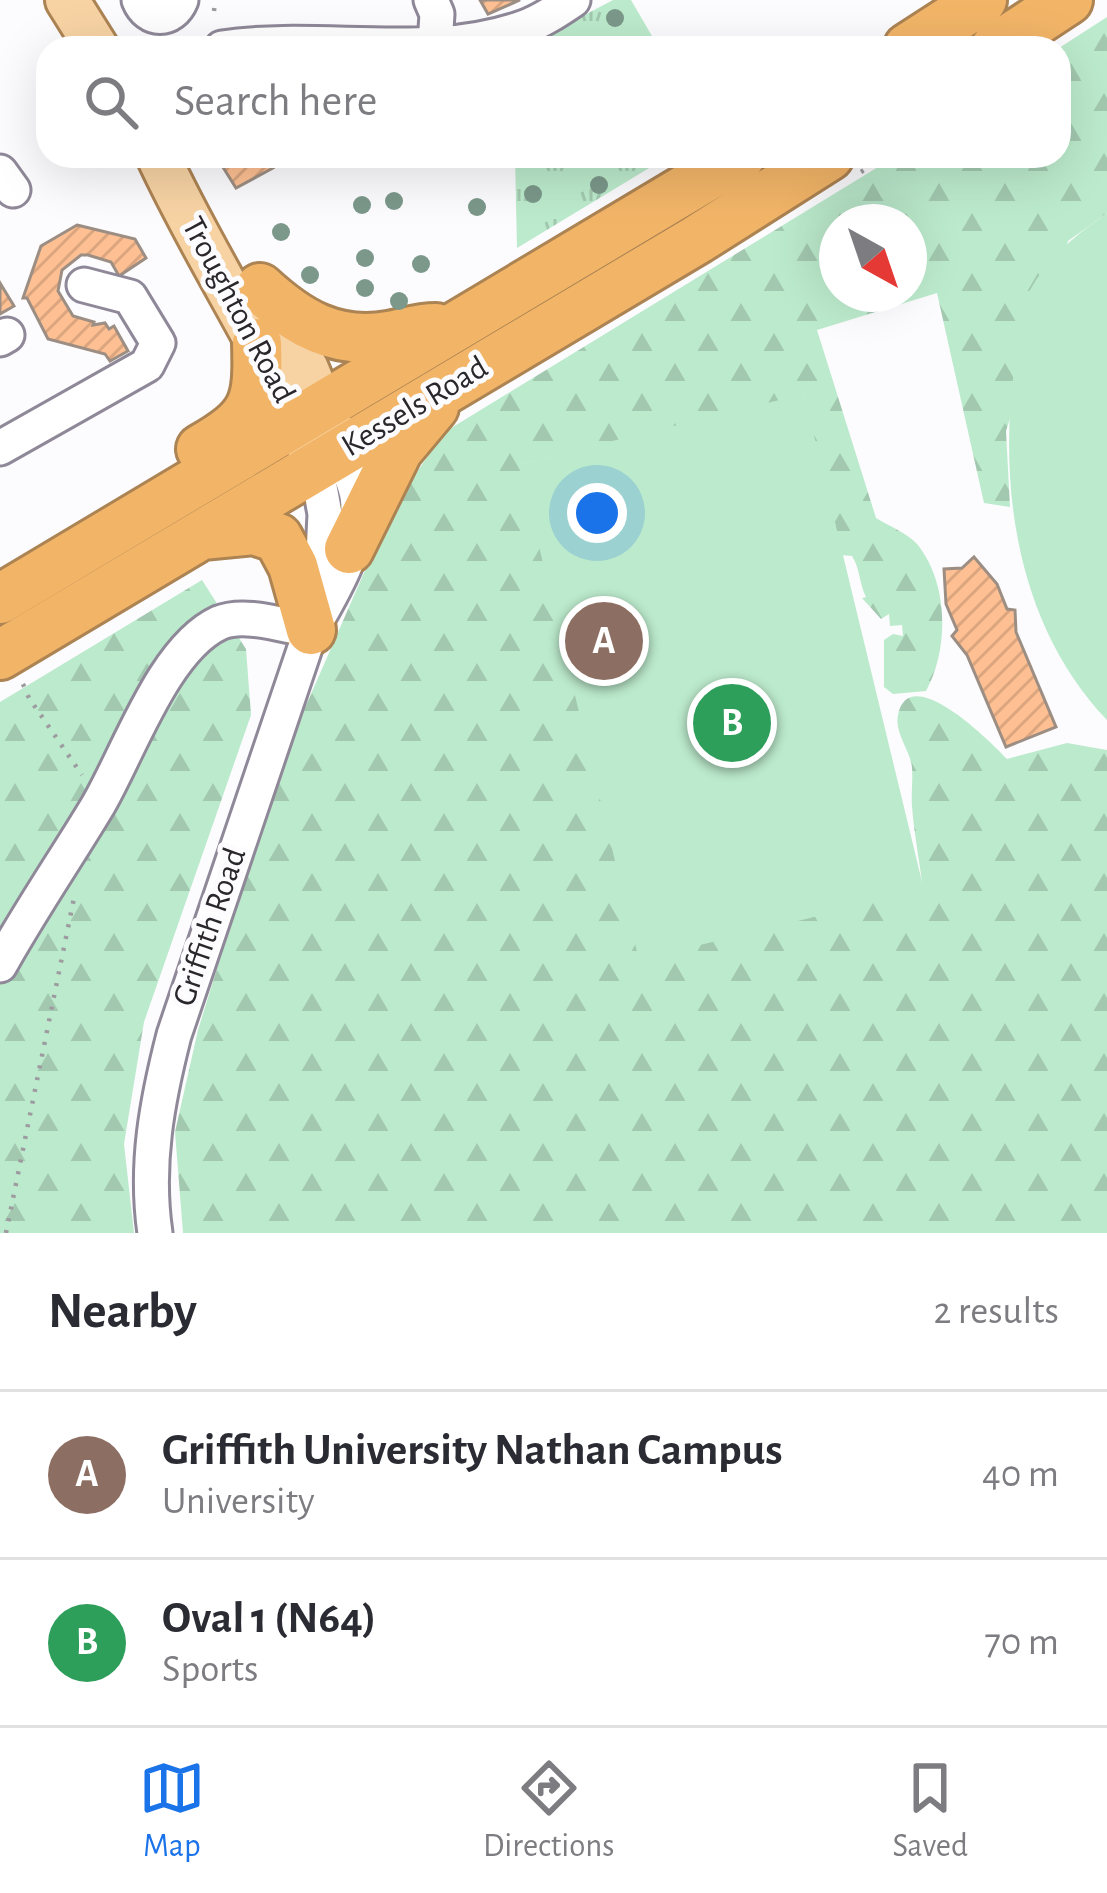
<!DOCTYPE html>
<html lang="en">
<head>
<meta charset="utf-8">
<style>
	:root { --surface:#fff; --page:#f2f2f3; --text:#2b2b33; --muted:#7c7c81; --line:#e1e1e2; --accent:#1a73e8 }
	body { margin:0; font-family:"Alegreya Sans",sans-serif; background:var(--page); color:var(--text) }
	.compass { position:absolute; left:819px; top:204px; width:108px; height:108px; border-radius:50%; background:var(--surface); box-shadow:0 12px 48px #0002; rotate:140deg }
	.you { position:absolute; left:597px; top:513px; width:42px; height:42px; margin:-30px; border:9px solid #fff; border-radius:50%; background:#1a73e8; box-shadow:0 0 0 18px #1a73e833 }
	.badge { display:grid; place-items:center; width:78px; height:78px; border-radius:50%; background:var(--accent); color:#fff; font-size:39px; font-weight:700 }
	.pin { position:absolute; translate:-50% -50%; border:6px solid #fff; box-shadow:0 3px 12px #0006 }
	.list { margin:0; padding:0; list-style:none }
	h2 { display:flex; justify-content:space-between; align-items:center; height:156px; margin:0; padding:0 48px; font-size:51px }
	h2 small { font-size:39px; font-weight:400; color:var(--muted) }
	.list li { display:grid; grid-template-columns:78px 1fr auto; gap:36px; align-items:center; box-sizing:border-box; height:168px; padding:0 48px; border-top:3px solid var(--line) }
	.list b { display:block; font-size:45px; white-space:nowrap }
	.list p { margin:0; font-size:39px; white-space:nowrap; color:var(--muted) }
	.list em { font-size:39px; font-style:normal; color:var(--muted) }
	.icon { flex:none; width:66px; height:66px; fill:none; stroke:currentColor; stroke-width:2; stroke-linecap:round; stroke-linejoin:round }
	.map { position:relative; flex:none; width:1107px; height:1233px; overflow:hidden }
	.search { position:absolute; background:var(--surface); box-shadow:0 12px 48px #0002; left:36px; right:36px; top:36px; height:132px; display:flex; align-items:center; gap:30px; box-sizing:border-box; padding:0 42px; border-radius:36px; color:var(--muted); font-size:45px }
	.sheet { height:492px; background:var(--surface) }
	nav { display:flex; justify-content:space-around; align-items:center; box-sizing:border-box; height:168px; border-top:3px solid var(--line); background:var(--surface); font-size:33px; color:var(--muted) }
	nav a { display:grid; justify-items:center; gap:6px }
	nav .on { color:var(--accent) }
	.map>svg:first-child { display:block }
</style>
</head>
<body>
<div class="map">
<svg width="1107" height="1233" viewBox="0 0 1107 1233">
	<defs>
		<pattern id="grass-tufts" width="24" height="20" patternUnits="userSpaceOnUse" patternTransform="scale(3)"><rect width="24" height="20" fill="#bceacc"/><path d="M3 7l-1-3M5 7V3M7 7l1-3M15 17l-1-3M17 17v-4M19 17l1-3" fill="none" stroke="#a2c9af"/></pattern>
		<pattern id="forest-firs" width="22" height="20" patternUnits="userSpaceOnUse" patternTransform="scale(3)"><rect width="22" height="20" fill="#bceacc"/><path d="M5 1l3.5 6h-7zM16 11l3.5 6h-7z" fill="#a2c9af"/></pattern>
		<pattern id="building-hatch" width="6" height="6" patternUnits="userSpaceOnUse" patternTransform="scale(3)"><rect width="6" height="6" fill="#fec093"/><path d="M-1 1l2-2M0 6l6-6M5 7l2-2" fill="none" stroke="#daa57f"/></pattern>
	</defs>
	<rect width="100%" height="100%" fill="#fcfbfe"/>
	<path fill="url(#grass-tufts)" d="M613,0H631L659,48H522Z
		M515,156H669L517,248Z"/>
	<path fill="url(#forest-firs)" fill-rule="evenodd" d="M1107,17V213L1068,241L1006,431L1010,507L984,503L937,293L817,330L876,518C889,526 907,533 917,544C949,583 949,649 926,691L893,694L884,687V640L893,634L903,636L902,625L890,626L889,614L881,619L862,598L866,597C859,583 860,568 852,556L841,555L804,395L520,464L923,890C920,863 914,834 912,806C911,794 913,781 912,768C911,751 894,733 898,715C909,660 991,742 1007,759L1067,743L1107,750V1233H183L175,1132L198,1030L280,765L391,511L443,433L896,156H1059V48ZM837,222H909V294H837Z
		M202,580L246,649L251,715L144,1022L124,1144L134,1233H0V702Z"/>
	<path fill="#bceacc" d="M1107,213V720C1019,628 998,492 1014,370C1017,346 1019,311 1030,290C1048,257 1077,234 1107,213Z
		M804,394L924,890L639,960L519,464Z"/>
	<path fill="url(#building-hatch)" stroke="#9d8e83" stroke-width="3" d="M480,0H520L488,14Z
		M216,156H266L273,168L236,188Z
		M77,225L135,239L146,258L119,276L111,262L88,255H81L62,270L58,291L73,316L94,322L93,325L105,323L109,329L114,326L128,351L110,361L105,354L48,339L27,298H23L41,246Z
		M0,283L14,306L0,314Z
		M974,557L997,584L1007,609L1015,610L1016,632L1056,727L1006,747L967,655L952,636L957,630L946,604L944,569L962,568Z"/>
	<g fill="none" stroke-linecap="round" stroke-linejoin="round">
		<defs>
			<path id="minor" d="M139,0C148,22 172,22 181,0
				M431,0L437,14L435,44
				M222,48C321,33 429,62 525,27C542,21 558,10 573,0
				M0,172L13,190
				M0,339L7,335
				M0,448L147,365L158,343L130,297L84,285
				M311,599L323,555L325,514L316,465
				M0,965C30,911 65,860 97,807C128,755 163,649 219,623C245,612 284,626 311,630
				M155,1233C145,1165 157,1101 174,1035L311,630C333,592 364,542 357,496C354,481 347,465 341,451"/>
			<path id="major" d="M67,0L97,48
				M158,156C204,256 266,347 309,448
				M261,291L307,369L341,451"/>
			<path id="highway" d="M908,48L982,0
				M995,48L1068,0
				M260,288C298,323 335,345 389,336C406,333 418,328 436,328
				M201,449C255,418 259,404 257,343
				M202,535L254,530L278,538L293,566L311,630
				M349,549L398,450L434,407
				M0,599L741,156
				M0,655L698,239L829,156"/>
		</defs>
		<use href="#minor" stroke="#8f8898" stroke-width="39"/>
		<use href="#major" stroke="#ac8353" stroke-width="48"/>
		<use href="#highway" stroke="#ac8353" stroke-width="54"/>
		<path stroke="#9d9ba0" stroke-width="4.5" stroke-dasharray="3 9" stroke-linecap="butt" d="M214,11L215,1
			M861,172L887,156
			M23,684L29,698L82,775
			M6,1233L74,898"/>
		<use href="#minor" stroke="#fff" stroke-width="33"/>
		<use href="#major" stroke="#f7d3a4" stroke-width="42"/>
		<use href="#highway" stroke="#f2b568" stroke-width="48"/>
	</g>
	<g fill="#7b988a">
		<circle cx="615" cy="18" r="9"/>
		<circle cx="599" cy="185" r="9"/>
		<circle cx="533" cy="194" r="9"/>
		<circle cx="394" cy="201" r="9"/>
		<circle cx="362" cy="205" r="9"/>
		<circle cx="477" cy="207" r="9"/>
		<circle cx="281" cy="232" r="9"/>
		<circle cx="365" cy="258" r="9"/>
		<circle cx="421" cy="264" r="9"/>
		<circle cx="310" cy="275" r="9"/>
		<circle cx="365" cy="288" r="9"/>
		<circle cx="399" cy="301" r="9"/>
	</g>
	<g text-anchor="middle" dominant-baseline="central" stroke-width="10" stroke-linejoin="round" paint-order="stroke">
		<g font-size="33" fill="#29262c" stroke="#fcfbfe">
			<text transform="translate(238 310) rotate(62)">Troughton Road</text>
			<text transform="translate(415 407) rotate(-31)">Kessels Road</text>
			<text transform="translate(210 927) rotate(-71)">Griffith Road</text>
		</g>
	</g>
</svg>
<svg class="compass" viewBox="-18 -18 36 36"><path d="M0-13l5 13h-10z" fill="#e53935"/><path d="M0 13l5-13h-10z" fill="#7c7c81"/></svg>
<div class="you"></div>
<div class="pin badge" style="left:604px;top:641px;background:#8d6e63">A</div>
<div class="pin badge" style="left:732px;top:723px;background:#2e9e5b">B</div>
<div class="search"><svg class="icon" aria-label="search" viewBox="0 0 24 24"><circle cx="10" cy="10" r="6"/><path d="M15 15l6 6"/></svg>Search here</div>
</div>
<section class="sheet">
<h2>Nearby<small>2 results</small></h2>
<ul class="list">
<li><span class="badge" style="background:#8d6e63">A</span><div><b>Griffith University Nathan Campus</b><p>University</p></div><em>40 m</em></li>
<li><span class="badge" style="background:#2e9e5b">B</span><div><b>Oval 1 (N64)</b><p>Sports</p></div><em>70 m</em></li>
</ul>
</section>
<nav>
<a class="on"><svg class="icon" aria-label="map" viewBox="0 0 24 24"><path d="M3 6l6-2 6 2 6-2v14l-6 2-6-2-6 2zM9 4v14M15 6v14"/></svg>Map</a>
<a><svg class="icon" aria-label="directions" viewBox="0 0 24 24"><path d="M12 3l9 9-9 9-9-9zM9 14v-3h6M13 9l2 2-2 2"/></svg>Directions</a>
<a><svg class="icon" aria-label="saved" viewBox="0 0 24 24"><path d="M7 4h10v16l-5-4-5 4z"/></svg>Saved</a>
</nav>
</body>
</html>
